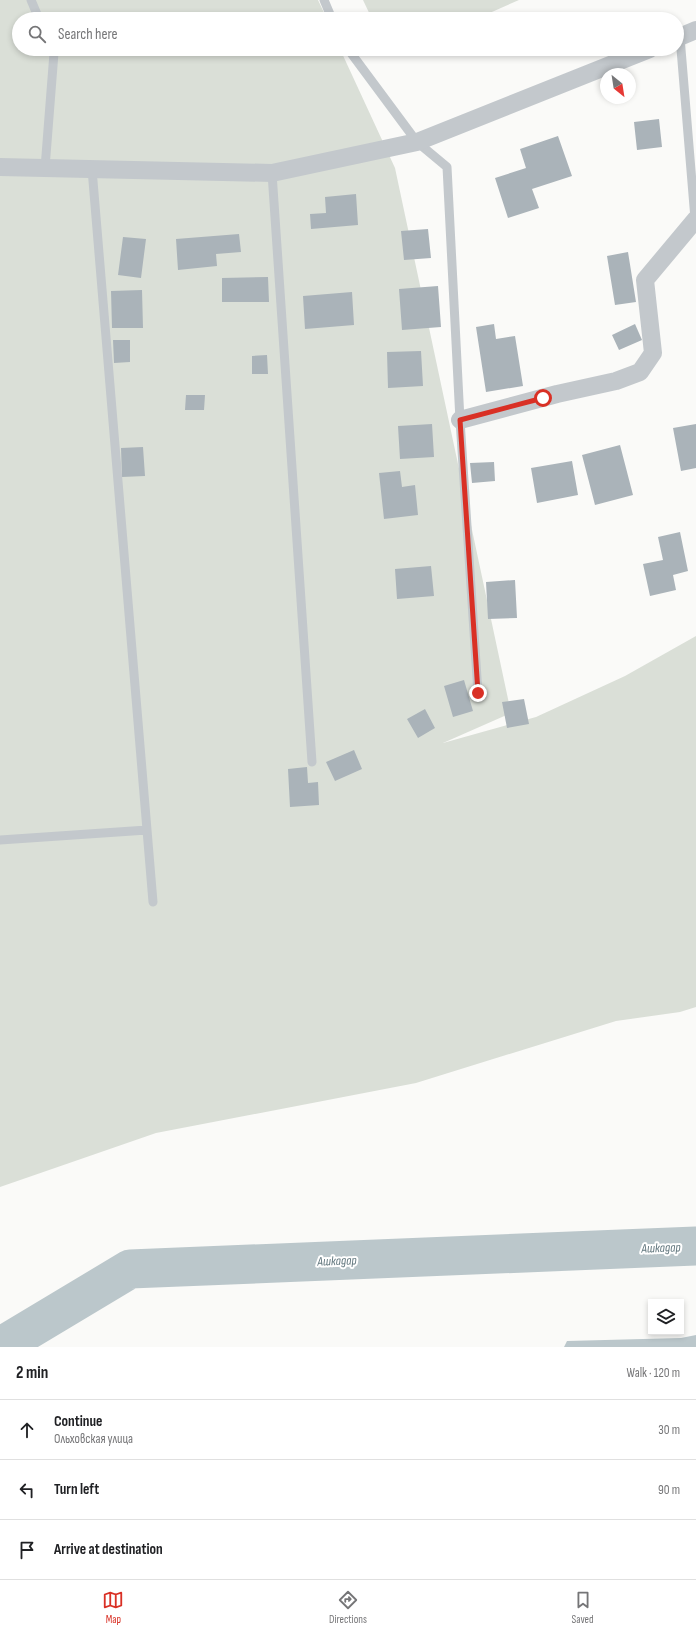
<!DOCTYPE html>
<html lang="en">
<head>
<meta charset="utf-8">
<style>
	:root { --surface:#fff; --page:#f6f6f6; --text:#202124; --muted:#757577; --line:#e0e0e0; --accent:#d93025 }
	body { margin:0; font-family:"Sofia Sans Condensed",sans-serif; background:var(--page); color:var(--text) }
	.controls { position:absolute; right:12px; bottom:12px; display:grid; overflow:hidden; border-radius:0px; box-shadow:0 2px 6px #0003 }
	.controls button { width:36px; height:36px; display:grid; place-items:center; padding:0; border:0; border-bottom:1px solid var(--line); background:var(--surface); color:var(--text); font:20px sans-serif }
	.compass { position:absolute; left:600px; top:68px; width:36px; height:36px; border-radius:50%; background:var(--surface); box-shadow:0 2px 6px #0003; rotate:150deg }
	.stop { position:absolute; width:12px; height:12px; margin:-9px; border:3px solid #d93025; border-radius:50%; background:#fff }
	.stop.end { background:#d93025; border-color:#fff; box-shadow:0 1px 4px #0008 }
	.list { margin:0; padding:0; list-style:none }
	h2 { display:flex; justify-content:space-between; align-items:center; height:52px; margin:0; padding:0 16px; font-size:17px }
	h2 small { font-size:13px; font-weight:400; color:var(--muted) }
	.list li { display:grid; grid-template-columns:26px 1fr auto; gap:12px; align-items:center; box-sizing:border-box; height:60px; padding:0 16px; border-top:1px solid var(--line) }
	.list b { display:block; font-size:15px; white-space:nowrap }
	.list p { margin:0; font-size:13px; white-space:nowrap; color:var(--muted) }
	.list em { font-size:13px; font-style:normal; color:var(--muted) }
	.icon { flex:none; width:22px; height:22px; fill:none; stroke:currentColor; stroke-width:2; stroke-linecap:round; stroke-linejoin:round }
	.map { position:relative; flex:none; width:696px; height:1347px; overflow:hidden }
	.search { position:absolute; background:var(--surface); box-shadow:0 2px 6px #0003; left:12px; right:12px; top:12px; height:44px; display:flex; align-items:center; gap:10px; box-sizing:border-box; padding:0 14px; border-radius:22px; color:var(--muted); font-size:15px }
	.sheet { height:232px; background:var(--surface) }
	nav { display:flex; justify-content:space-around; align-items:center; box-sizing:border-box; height:56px; border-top:1px solid var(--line); background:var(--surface); font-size:11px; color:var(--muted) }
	nav a { display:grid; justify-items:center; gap:2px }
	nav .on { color:var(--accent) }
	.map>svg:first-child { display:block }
</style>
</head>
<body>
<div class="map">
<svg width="696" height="1347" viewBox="0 0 696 1347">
	<rect width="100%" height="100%" fill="#fafaf8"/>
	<path fill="#dadfd7" d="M0,0H318L327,19H19V49H340L395,168L511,713L443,743L536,717L625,676L696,636V1007L680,1012L616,1021L416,1083L156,1133L0,1187Z
		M363,0H519L476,19H372Z"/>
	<path fill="#bbc7cb" d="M696,1335V1347H564L567,1341L681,1338Z"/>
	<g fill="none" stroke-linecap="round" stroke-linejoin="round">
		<path stroke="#bbc7cb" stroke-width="39" d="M0,1347L130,1269L696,1246"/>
	</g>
	<path fill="#aab3b9" d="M659,119L662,147L637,150L634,122Z
		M558,136L572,176L532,189L539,208L508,218L495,178L526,168L520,149Z
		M356,194L358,225L311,229L310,214L326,213L325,197Z
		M428,229L431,258L404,260L401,231Z
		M239,234L241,252L216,254L217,266L178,270L176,239Z
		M123,237L146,239L141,278L118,275Z
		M628,252L636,302L615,305L607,256Z
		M268,277L269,302H222V278Z
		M438,286L441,327L402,330L399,289Z
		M142,290L143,328H112L111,291Z
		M352,292L354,325L305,329L303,296Z
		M494,324L496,339L515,336L523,386L486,392L476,327Z
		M635,324L642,340L619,350L612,335Z
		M113,340H130V362L114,363Z
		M421,351L423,386L388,388L387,352Z
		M267,355L268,374H252V356Z
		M186,395H205L204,410H185Z
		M432,424L434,457L400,459L398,426Z
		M696,424V468L681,471L673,428Z
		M620,445L633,495L595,505L582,455Z
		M143,447L145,476L122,477L121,448Z
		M572,461L578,495L537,503L531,468Z
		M494,462L495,481L472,483L470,463Z
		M400,471L402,487L415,485L418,515L384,519L379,473Z
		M680,532L688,571L673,575L676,590L650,596L643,564L663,560L658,537Z
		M431,566L434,596L397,599L395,569Z
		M515,580L517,618L488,619L486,582Z
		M464,680L473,711L453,717L444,686Z
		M524,699L529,724L507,728L502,702Z
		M425,709L435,728L418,738L407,719Z
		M354,750L362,769L335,781L326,762Z
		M307,767L308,783L318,782L319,805L290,807L288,769Z"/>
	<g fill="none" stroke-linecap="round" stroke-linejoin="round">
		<path stroke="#c3c8cc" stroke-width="9" d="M31,0L39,19
			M324,0L332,19
			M680,37L695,219
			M348,49L417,142L447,167L460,420L478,693
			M45,168L54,53L52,49
			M92,169L153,902
			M272,173L312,762
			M0,840L147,830"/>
		<path stroke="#c3c8cc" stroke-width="18" d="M677,38L696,30
			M0,167L272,173L417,142L650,49
			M460,420L557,394L616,381L640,372L653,353L645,280L696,219"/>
	</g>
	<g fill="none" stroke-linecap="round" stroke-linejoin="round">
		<path stroke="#d93025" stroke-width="5" d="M478,693L460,420L543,398"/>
	</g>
	<g text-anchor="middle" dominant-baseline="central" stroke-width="4" stroke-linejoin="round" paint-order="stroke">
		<g font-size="13" font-style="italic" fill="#60757c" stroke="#fff">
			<text transform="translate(661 1248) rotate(-2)">Ашкадар</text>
			<text transform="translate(337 1261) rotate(-2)">Ашкадар</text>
		</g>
	</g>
</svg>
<div class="controls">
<button><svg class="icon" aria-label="layers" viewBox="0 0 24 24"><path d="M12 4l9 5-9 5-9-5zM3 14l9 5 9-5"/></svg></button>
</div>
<svg class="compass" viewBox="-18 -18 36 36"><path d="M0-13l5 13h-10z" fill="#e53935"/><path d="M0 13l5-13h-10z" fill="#757577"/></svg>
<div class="stop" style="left:543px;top:398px"></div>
<div class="stop end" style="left:478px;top:693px"></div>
<div class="search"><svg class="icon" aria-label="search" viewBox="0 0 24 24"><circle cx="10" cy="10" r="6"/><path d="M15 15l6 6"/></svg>Search here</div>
</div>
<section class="sheet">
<h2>2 min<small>Walk · 120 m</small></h2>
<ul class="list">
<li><svg class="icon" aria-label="ahead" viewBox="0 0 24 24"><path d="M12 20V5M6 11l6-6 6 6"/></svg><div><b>Continue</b><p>Ольховская улица</p></div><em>30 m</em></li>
<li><svg class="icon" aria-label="left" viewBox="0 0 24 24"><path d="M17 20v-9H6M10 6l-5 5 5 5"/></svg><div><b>Turn left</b></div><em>90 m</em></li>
<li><svg class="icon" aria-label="arrive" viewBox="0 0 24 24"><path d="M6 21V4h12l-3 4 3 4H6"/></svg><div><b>Arrive at destination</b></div></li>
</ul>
</section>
<nav>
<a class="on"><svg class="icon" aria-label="map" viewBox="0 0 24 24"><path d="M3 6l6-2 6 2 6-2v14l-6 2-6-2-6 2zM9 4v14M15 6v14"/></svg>Map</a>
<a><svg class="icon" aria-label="directions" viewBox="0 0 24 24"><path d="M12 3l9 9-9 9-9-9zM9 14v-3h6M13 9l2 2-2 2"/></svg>Directions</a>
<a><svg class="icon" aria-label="saved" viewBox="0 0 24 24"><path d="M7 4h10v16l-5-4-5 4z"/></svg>Saved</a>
</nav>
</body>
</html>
